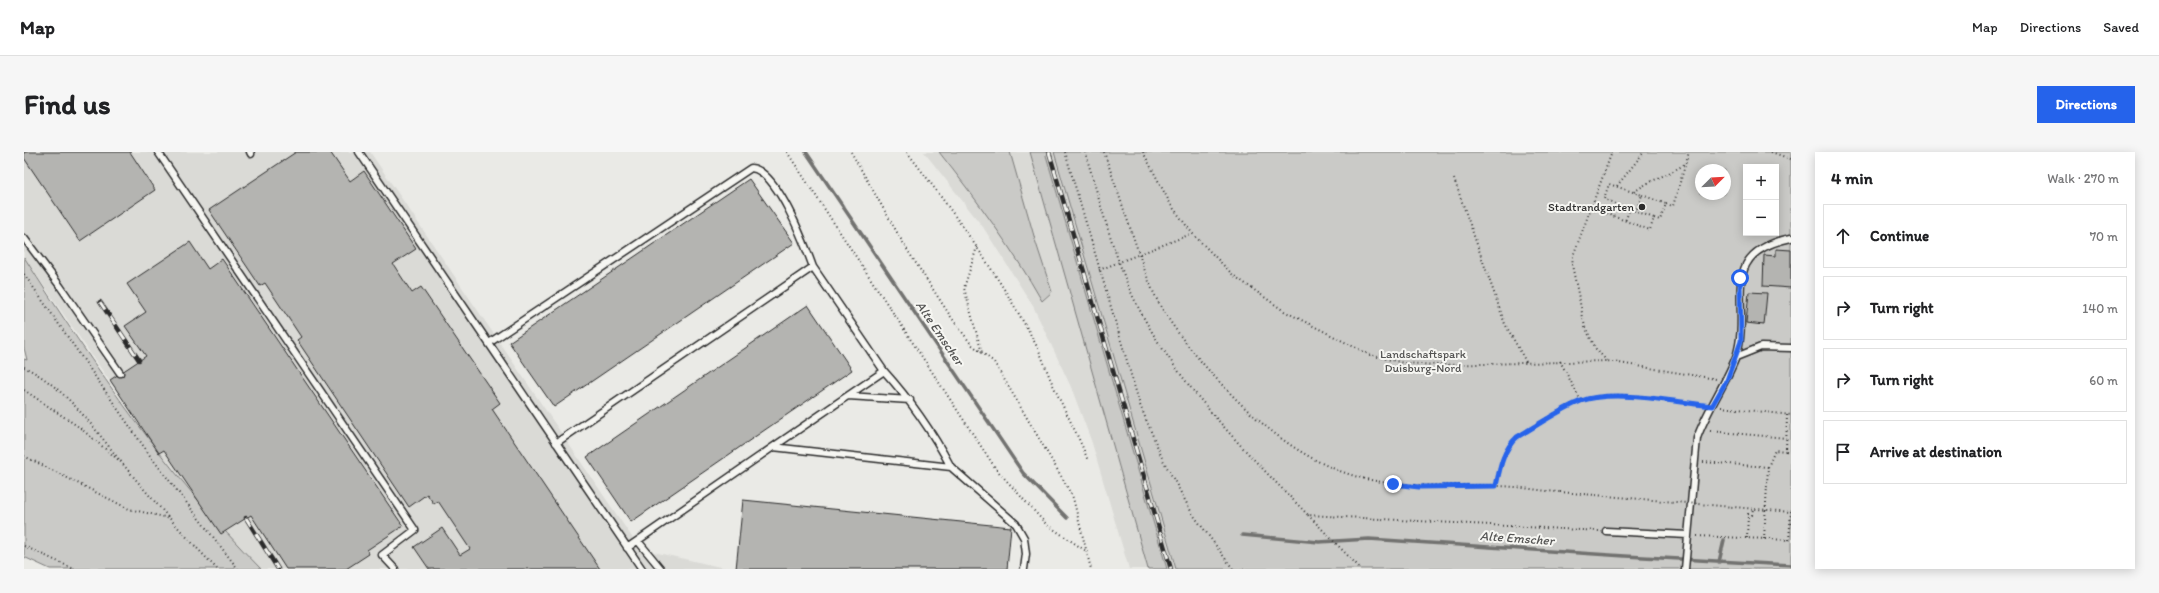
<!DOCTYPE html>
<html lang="en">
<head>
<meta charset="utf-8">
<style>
	:root { --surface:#fff; --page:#f6f6f6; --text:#202124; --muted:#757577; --line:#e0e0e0; --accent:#2563eb }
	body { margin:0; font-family:Itim,sans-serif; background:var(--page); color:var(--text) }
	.controls { position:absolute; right:12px; top:12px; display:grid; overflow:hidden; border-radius:0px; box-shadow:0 2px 10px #0003 }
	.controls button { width:36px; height:36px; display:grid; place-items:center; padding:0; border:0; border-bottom:1px solid var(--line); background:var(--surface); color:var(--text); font:20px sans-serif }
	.compass { position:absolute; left:1671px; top:12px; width:36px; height:36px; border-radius:50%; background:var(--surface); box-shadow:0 2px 10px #0003; rotate:66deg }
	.stop { position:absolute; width:12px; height:12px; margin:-9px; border:3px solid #2563eb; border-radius:50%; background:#fff }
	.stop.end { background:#2563eb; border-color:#fff; box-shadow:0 1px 4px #0008 }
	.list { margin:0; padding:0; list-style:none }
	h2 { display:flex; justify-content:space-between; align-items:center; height:52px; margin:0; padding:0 16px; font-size:17px }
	h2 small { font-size:13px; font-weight:400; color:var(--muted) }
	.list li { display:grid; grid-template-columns:26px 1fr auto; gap:12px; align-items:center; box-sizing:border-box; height:64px; margin:0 8px 8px; padding:0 8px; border:1px solid var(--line); border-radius:0px }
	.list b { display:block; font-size:15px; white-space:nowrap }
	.list em { font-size:13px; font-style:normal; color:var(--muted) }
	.icon { flex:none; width:22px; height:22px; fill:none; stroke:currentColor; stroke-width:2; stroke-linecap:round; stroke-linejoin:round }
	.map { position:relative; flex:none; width:1767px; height:417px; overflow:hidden; border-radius:0px }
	header { display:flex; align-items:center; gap:24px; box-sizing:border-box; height:56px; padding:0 20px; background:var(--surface); border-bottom:1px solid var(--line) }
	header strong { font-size:19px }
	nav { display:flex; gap:22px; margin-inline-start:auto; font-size:14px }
	.intro { display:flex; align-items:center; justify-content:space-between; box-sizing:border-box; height:96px; padding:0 24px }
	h1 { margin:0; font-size:28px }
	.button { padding:10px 18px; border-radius:0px; background:var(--accent); color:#fff; font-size:14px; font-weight:700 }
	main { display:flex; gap:24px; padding:0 24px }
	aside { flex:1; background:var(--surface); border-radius:0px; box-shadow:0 2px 10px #0003 }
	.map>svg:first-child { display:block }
</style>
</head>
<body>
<header>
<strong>Map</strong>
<nav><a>Map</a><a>Directions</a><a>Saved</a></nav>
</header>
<div class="intro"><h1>Find us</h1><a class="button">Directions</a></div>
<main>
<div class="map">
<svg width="1767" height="417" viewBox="0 0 1767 417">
	<rect width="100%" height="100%" fill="#eaeae6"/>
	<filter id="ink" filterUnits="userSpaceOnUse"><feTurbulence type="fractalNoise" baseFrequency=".025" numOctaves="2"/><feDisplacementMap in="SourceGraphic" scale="8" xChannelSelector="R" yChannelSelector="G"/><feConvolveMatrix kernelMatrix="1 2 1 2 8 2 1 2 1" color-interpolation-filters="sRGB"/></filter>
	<g filter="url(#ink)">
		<path fill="#dadad6" d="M0,0H346L616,397L705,417H237L205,384L135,301L0,105Z
			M900,0H915L936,26L969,69L994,107L1018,149L1028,139L1012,91L986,0H1006L1124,417H1105L1068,291L1047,235L1009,154L959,75Z
			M1021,0H1030L1152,417H1143Z"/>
		<path fill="#cacac7" stroke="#7a7a79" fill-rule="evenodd" d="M915,0H986L1012,91L1028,140L1018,149C988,96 953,48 915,0Z
			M1006,0H1021L1143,417H1124Z
			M1030,0H1767V417H1152ZM1722,15H1752V81H1722ZM1677,18H1701V42H1677Z
			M0,105C70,215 145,324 237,417H26L0,405V207L3,208L0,196Z"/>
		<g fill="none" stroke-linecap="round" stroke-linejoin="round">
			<path stroke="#727270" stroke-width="3.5" d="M782,0L999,321L1043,366
				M1218,383L1295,390L1345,387L1601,404L1767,413
				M1695,410L1700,388"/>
		</g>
		<path fill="#b4b4b1" stroke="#2b2b2b" d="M0,0H106L131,38L56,89L0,6Z
			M272,0H306L326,29L340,19L392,97L369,112L388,141L397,135L476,251L468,257L576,417H405L390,395L418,376L436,403L446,397L414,349L410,352L403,342L385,355L273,188L277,185L241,131L236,134L185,58Z
			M725,27L770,91L530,255L485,190Z
			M166,90L184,117L198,107L379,374L343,398L345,402L322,417H262L227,363L197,382L140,298L135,301L86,228L122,204L101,174L122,160L103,132Z
			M1752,97L1767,98V136L1739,134L1740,103L1752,104Z
			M1725,140L1743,141L1740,173L1722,171Z
			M784,153L828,218L607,370L563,305Z
			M719,348L987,375L983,417H712Z"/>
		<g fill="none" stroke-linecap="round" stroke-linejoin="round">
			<defs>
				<path id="lane" d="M134,0L391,378L358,403L371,417
					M226,0L227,2
					M335,0L618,417
					M0,86L36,134L96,221
					M465,191L727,16C753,18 781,93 789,115
					M1712,205C1729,152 1690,102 1767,86
					M860,219C888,250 908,279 927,315
					M824,244L886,248
					M532,291L789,115L860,219L749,295
					M1582,379L1664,383
					M614,389L637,417
					M603,396L749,295L927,315L992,372L1000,386L1002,402L1000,417
					M1661,417L1673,286C1683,258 1701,233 1712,205L1737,195L1767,196"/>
			</defs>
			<use href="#lane" stroke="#2b2b2b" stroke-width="9"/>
			<path stroke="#2b2b2b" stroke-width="2" stroke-dasharray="1 3" stroke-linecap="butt" d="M763,0L972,317L1022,372L1062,399
				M827,0L882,96L927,165L947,192L970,210L1040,329L1049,346L1067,417
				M883,0C930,61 975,123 1011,191C1019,205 1023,221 1030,235C1041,260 1055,284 1064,309
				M1041,0L1116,253L1139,308L1168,361L1209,417
				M1061,0C1075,46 1087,94 1106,138C1143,222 1220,298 1284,363L1575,379
				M1080,0C1090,29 1100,58 1110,87C1118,110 1125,134 1137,155C1152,180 1170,202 1189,223C1232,270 1279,312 1342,327C1386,337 1428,332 1472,334C1494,334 1515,339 1536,340
				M1119,0L1147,53L1168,81L1209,123L1260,159L1346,203L1380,211L1415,213L1583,209L1692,227
				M1747,0L1767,7
				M1430,27L1481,172L1502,210
				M1593,34L1620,0
				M1610,40C1626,28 1644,23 1661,12
				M1618,43L1642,52L1636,68L1630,66
				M1642,52L1649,54L1665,0
				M1567,56L1626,78L1630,66L1606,57L1601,69
				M1606,57L1580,47L1585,32L1618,43L1612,59
				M953,95L940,136L958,201
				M1075,118L1167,82
				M0,122L127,305L214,417
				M1536,209L1557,249
				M1583,209L1572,197L1561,175L1548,113L1549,104L1588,0
				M0,215C44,236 73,281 103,317C132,352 162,385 193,417
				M0,238L55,275L97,310
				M1697,255L1767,263
				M1763,263L1762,299L1767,300
				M1686,279L1762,286
				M0,304L105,357L145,366
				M1679,310L1744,315
				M1472,333C1476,315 1479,298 1493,285C1512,274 1537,256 1557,249C1591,236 1643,249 1678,253
				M1284,363L1337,417
				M1673,384L1767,388
				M1723,386L1724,362L1728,363L1729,357
				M1740,387L1744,315L1751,298L1762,299
				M1765,388L1767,359
				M0,394L50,417"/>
			<use href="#lane" stroke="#f6f6f2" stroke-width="6"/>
			<defs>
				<path id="rail" d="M1025,0L1147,417
					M76,150L115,208
					M222,366L254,417"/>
			</defs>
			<use href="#rail" stroke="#2b2b2b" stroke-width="4.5"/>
			<use href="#rail" stroke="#f6f6f2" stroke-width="3" stroke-dasharray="9" stroke-linecap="butt"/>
			<path stroke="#2b2b2b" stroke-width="2" stroke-dasharray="1 3" stroke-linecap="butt" d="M1536,340L1767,360"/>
		</g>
	</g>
	<g fill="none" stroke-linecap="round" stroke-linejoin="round" filter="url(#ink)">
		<path stroke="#2563eb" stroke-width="5" d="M1369,332L1395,335L1472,334C1476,315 1479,298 1493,285C1512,274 1537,257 1557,249C1590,237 1652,250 1688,254L1703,228L1717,189L1716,126"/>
	</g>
	<circle fill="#2b2b2b" stroke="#f6f6f2" stroke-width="1.5" cx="1618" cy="55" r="4"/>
	<g text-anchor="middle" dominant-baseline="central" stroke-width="4" stroke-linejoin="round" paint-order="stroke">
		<g font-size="12" fill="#2b2b2b" stroke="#f6f6f2" text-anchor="end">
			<text x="1610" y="55">Stadtrandgarten</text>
		</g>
		<g font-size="12" fill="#535352" stroke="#f6f6f2">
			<text x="1399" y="202">Landschaftspark<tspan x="1399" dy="14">Duisburg-Nord</tspan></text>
		</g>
		<g font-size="13" font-style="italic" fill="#545453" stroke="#f6f6f2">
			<text transform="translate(916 181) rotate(56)">Alte Emscher</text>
			<text transform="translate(1493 386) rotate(4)">Alte Emscher</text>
		</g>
	</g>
</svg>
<div class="controls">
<button>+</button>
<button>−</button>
</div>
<svg class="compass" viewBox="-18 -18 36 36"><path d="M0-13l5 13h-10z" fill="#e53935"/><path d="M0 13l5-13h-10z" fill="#757577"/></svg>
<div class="stop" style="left:1716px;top:126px"></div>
<div class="stop end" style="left:1369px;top:332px"></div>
</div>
<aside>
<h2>4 min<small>Walk · 270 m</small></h2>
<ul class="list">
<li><svg class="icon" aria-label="ahead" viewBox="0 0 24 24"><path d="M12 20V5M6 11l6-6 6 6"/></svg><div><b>Continue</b></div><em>70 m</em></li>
<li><svg class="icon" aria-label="right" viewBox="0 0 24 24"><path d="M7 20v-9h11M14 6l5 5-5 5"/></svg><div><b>Turn right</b></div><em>140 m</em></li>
<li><svg class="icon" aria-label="right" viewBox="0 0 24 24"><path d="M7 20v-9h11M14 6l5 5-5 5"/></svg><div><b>Turn right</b></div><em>60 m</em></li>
<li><svg class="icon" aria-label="arrive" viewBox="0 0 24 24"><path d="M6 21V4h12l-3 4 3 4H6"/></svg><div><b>Arrive at destination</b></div></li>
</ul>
</aside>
</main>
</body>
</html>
